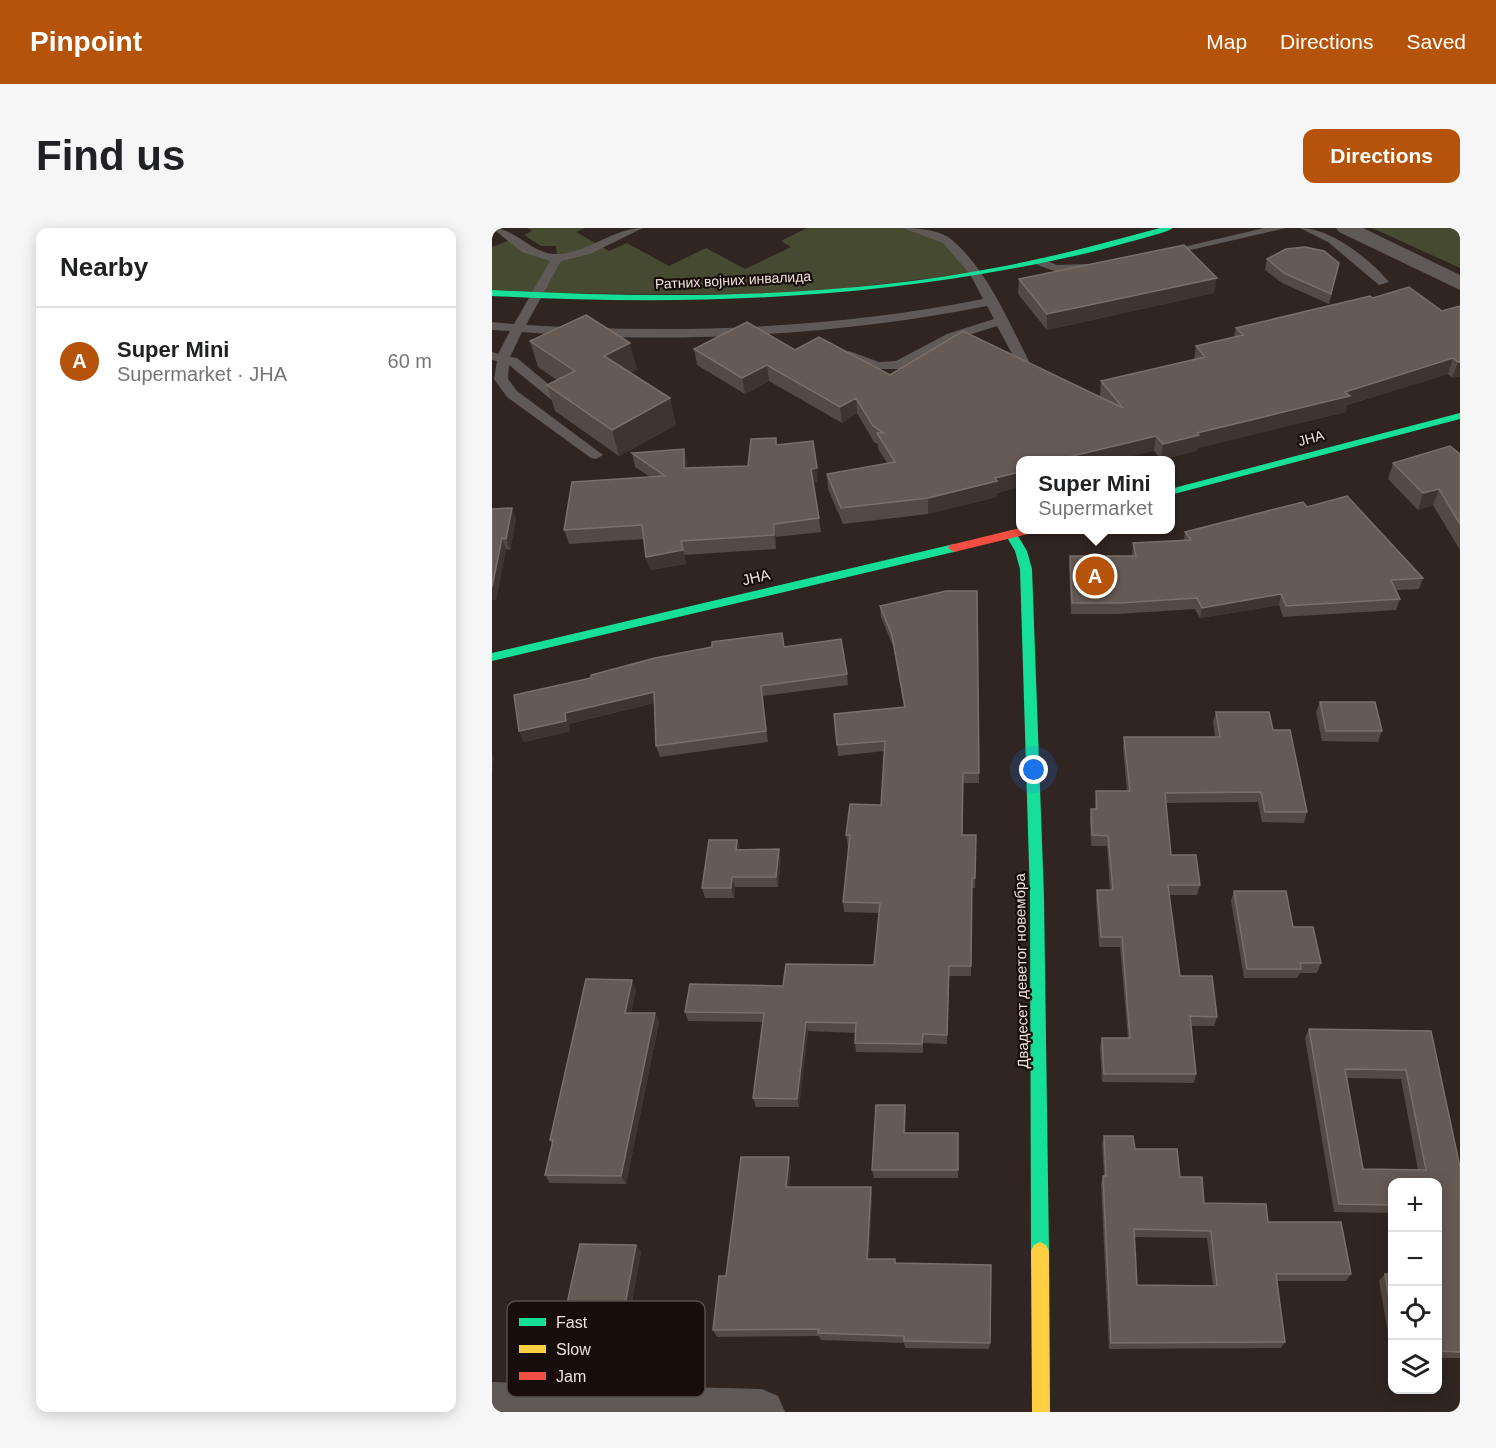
<!DOCTYPE html>
<html lang="en">
<head>
<meta charset="utf-8">
<style>
	:root { --surface:#fff; --page:#f6f6f6; --text:#202124; --muted:#757577; --line:#e0e0e0; --accent:#b45309 }
	body { margin:0; font-family:Arial,sans-serif; background:var(--page); color:var(--text) }
	.controls { position:absolute; right:18px; bottom:18px; display:grid; overflow:hidden; border-radius:12px; box-shadow:0 3px 15px #0003 }
	.controls button { width:54px; height:54px; display:grid; place-items:center; padding:0; border:0; border-bottom:2px solid var(--line); background:var(--surface); color:var(--text); font:30px sans-serif }
	.you { position:absolute; left:542px; top:542px; width:21px; height:21px; margin:-15px; border:4px solid #fff; border-radius:50%; background:#1a73e8; box-shadow:0 0 0 9px #1a73e833 }
	.badge { display:grid; place-items:center; width:39px; height:39px; border-radius:50%; background:var(--accent); color:#fff; font-size:20px; font-weight:700 }
	.pin { position:absolute; translate:-50% -50%; border:3px solid #fff; box-shadow:0 2px 6px #0006 }
	.popup { position:absolute; left:524px; top:228px; width:159px; height:78px; box-sizing:border-box; display:grid; place-content:center; border-radius:12px; background:var(--surface); filter:drop-shadow(0 2px 4px #0005); font-size:20px; white-space:nowrap; color:var(--muted) }
	.popup b { font-size:22px; color:var(--text) }
	.popup::after { content:''; position:absolute; left:50%; top:100%; margin-left:-12px; border:12px solid transparent; border-top-color:var(--surface) }
	.list { margin:0; padding:0; list-style:none }
	h2 { display:flex; justify-content:space-between; align-items:center; height:78px; margin:0; padding:0 24px; font-size:26px }
	h2 small { font-size:20px; font-weight:400; color:var(--muted) }
	.list li { display:grid; grid-template-columns:39px 1fr auto; gap:18px; align-items:center; box-sizing:border-box; height:108px; padding:0 24px; border-top:2px solid var(--line) }
	.list b { display:block; font-size:22px; white-space:nowrap }
	.list p { margin:0; font-size:20px; white-space:nowrap; color:var(--muted) }
	.list em { font-size:20px; font-style:normal; color:var(--muted) }
	.icon { flex:none; width:33px; height:33px; fill:none; stroke:currentColor; stroke-width:2; stroke-linecap:round; stroke-linejoin:round }
	.map { position:relative; flex:none; width:968px; height:1184px; overflow:hidden; border-radius:12px }
	header { display:flex; align-items:center; gap:36px; box-sizing:border-box; height:84px; padding:0 30px; background:var(--accent); color:#fff }
	header strong { font-size:28px }
	nav { display:flex; gap:33px; margin-inline-start:auto; font-size:21px }
	.intro { display:flex; align-items:center; justify-content:space-between; box-sizing:border-box; height:144px; padding:0 36px }
	h1 { margin:0; font-size:42px }
	.button { padding:15px 27px; border-radius:12px; background:var(--accent); color:#fff; font-size:21px; font-weight:700 }
	main { display:flex; gap:36px; padding:0 36px }
	aside { flex:1; background:var(--surface); border-radius:12px; box-shadow:0 3px 15px #0003 }
	.map>svg:first-child { display:block }
</style>
</head>
<body>
<header>
<strong>Pinpoint</strong>
<nav><a>Map</a><a>Directions</a><a>Saved</a></nav>
</header>
<div class="intro"><h1>Find us</h1><a class="button">Directions</a></div>
<main>
<aside>
<h2>Nearby<small></small></h2>
<ul class="list">
<li><span class="badge">A</span><div><b>Super Mini</b><p>Supermarket · ЈНА</p></div><em>60 m</em></li>
</ul>
</aside>
<div class="map">
<svg width="968" height="1184" viewBox="0 0 968 1184">
	<rect width="100%" height="100%" fill="#302521"/>
	<path fill="#464a31" d="M35,0H93L84,4L117,23L135,15L177,38L214,20L253,41L299,19L289,13L315,0H417L455,13L483,45L294,67L0,65V19L21,11L65,30L64,18H49L32,7L40,3Z
		M880,0H968V40Z"/>
	<g fill="none" stroke-linecap="round" stroke-linejoin="round">
		<path fill="#5f5a58" fill-rule="evenodd" d="M0,0C25,0 40,28 67,26C98,24 121,0 151,0L98,26L69,33L34,97C185,106 342,101 491,71L478,46L451,15L411,0C426,0 449,2 460,12C497,43 519,100 541,141L535,145L530,144L505,98L464,111L407,141H386L369,137L351,127L357,123L387,134L404,133L455,106L502,91L495,78C350,107 177,117 30,104L18,129L25,130L73,170L71,173H61L17,137L16,151L25,163L111,227L104,231L99,230L15,169L2,151L5,133L0,132V124L6,126L18,103L0,102V94L22,96L58,33L30,24Z
			M772,0H794L672,28L666,25Z
			M808,0C839,0 878,31 897,54L887,57L836,14Z
			M548,30L565,37L595,36L601,40C587,51 558,43 544,36V32Z"/>
		<path fill="#5f5a58" fill-rule="evenodd" d="M844,0H871L968,47V62L847,4Z
			M0,1154L270,1161L286,1168L293,1184H0Z"/>
		<path fill="#16e098" fill-rule="evenodd" d="M668,0H681C673,5 661,7 652,10C625,17 599,25 573,30C380,72 196,78 0,68V62C171,71 344,71 513,38C565,28 616,14 668,0Z
			M968,185V191L678,267V261Z
			M519,302L523,303L535,323L540,341L552,669L557,1023L554,1029L548,1032L542,1029L539,1023L538,669L528,341L523,323L513,306Z
			M462,316L466,317V323L0,433V425Z"/>
		<path fill="#ffcf43" fill-rule="evenodd" d="M548,1014L554,1017L557,1023L558,1184H540L539,1023L542,1017Z"/>
		<path fill="#f24e42" fill-rule="evenodd" d="M528,300L542,302L540,305L462,324L456,320L458,317Z"/>
	</g>
	<path fill="#554945" fill-rule="evenodd" d="M775,31L847,35L837,76L790,55L773,42Z
		M527,51L722,65L555,102L526,66Z
		M881,70L950,83L968,78V148L960,150L956,146L855,177L854,184L705,220L704,223L669,232L662,223L528,232V259L505,265V269L436,286L351,296L336,261L335,246L396,236L386,221V216L382,214L365,185L350,195L277,153L253,166L205,137L202,121L303,122L398,147L608,168L609,153L702,132L704,118L742,109L744,100Z
		M38,113L145,141L138,145L178,170L184,197L127,228L63,183L55,157L65,152L46,139Z
		M284,210L285,217L326,254L321,255L329,304L284,309V321L192,327L194,336L158,342L154,329L152,311L77,316L72,302L158,249L143,239L140,225L192,221L195,235V240L256,238Z
		M968,226V322L941,277L926,282L896,251L901,235Z
		M815,279L931,350L927,361L904,362L908,371L904,382L791,389L787,377L708,390L703,381L625,386H579L577,339L578,328H640L641,315L692,312L693,304Z
		M20,280L24,291L18,322L14,321L4,371L0,372V281Z
		M485,363L487,555H471L470,607H484L483,660H480L479,748H457L455,816L431,815V825L364,824L363,815L364,805L316,803L307,879H264L261,870L270,794L196,793L193,784L291,758L382,737L387,685L352,684L351,674L357,618H356L354,607L389,577L393,523L346,528L345,517L412,479L401,418L389,389L388,378Z
		M292,419L355,446L356,457L271,468L276,514L168,529L164,518L162,475L77,496L78,503L32,514L27,503Z
		M828,474L890,503L886,514L830,513L824,484Z
		M724,484L781,502L815,584L812,595L770,594L766,574L674,575L679,627L708,657L705,667H677L688,748L725,789L722,798H699L704,846L702,855L610,854L608,819L610,810H636L628,719H607L604,672L605,662H618L615,618H599L598,592L599,581H603V573L604,563H635L631,520L632,509H723L721,494Z
		M245,612L248,622L289,631L286,659H243L242,670H213L210,660Z
		M742,663L829,735L825,745H808L805,750H752L739,673Z
		M144,761L139,785H163L167,794L134,956L58,955L53,947L60,915L58,912Z
		M817,801L939,803L968,939V1130H945V954H900V985L842,984L813,810ZM855,850L909,851L926,942L871,941Z
		M413,877L414,885L413,905H466V950H382L380,942Z
		M612,908L643,921L688,949L712,975L776,994L859,1046L854,1053H784L793,1114L789,1120L617,1121L609,956L611,948H612L610,916ZM642,1009L715,1010L721,1058L645,1057Z
		M299,937L297,959L380,966L377,1031H403V1035L498,1115L497,1121L413,1120L412,1115L329,1112L327,1108L225,1109L221,1102L234,1048Z
		M144,1017L149,1024L133,1111L75,1110L69,1103Z
		M893,1046H900V1128L887,1053Z"/>
	<path fill="#403430" d="M725,50L722,65L555,102V86Z
		M138,115L145,141L118,154L112,128Z
		M961,130L956,146L855,177L854,184L705,220L704,223L669,232L671,216L705,205L853,164Z
		M966,134H968V148L960,150Z
		M275,137L277,153L253,166L250,150Z
		M178,170L184,197L127,228L120,202Z
		M364,170L365,185L350,195L348,179Z
		M664,208L662,223L624,232H568V231Z
		M192,221L195,235V254L192,240Z
		M325,240L326,254L321,255L319,241Z
		M528,244V259L505,265V269L436,286V270L503,250Z
		M947,261L941,277L926,282L931,265Z
		M20,280L24,291L18,322L14,311Z
		M282,296L284,309V321L282,307Z
		M10,310L14,321L4,371L0,372V359Z
		M189,313L194,336L158,342L154,329Z
		M789,366L787,377L708,390L710,380Z
		M269,458L271,468L276,514L274,503Z
		M162,464L165,474L77,496L78,503L32,514L27,503L73,485Z
		M0,524L2,529L0,547Z
		M245,612L248,622H244Z
		M287,621L289,631L286,659L284,649Z
		M240,649L243,659L242,670L239,660Z
		M140,752L144,761L137,794L133,785Z
		M163,785L167,794L134,956L129,948Z
		M314,794L316,803L307,879L305,871Z
		M413,877L414,885L413,913L412,905Z
		M297,929L299,937L296,966L294,959Z
		M379,959L380,966L377,1038L375,1031Z
		M144,1017L149,1024L133,1111L128,1105Z"/>
	<path fill="#665a55" stroke="#7b6f6a" stroke-width="1.5" fill-rule="evenodd" d="M692,17L725,50L555,86L527,51Z
		M813,19L832,23L847,35L839,66L792,45L775,31L794,21Z
		M917,59L950,83L968,78V134H966L961,130L853,164L858,168L705,205L707,207L671,216L664,208L568,231L569,232H528V244L503,250L505,253L436,270L349,280L335,246L403,234L385,205H392L381,198L364,170L348,179L275,137L250,150L202,121L255,94L303,122L327,109L398,147L471,103L631,180L609,153L713,129L704,118L751,107L744,100L878,68L881,70Z
		M94,87L138,115L112,128L178,170L120,202L55,157L83,143L38,113Z
		M284,210V217L321,213L325,240L319,241L327,290L282,296V307L189,313L191,322L154,329L150,297L72,302L80,254L173,248L140,225L192,221V240L256,238L259,211Z
		M958,218L968,226V296L947,261L931,265L901,235Z
		M855,268L931,350L899,352L908,371L794,378L789,366L710,380L705,370L627,375H580L578,328H644L641,315L699,312L693,304L811,274L815,279Z
		M20,280L14,311L10,310L0,359V281Z
		M454,363H485L487,545H471L470,607H484L483,650H480L479,738H457L455,807L431,806L430,816L363,815L364,795L314,794L305,871L261,870L272,785L193,784L198,756L291,758L294,736L382,737L388,675L351,674L358,607H354L358,576L389,577L393,513L345,517L342,486L413,479L400,407L388,378Z
		M290,405L292,419L349,411L355,446L269,458L274,503L164,518L162,464L73,485L74,493L27,503L22,467L99,450V447L163,430L220,419V414Z
		M828,474H883L890,503H834Z
		M724,484H777L781,502H798L815,584H773L769,564L673,565L679,627H704L708,657H676L688,748H720L725,789L698,788L704,846H612L610,810H638L630,709H609L605,662H621L616,608L600,607L599,581H605L604,563H638L632,509H728Z
		M217,612H245L244,622L287,621L284,649H240L239,660H210Z
		M742,663H794L801,699H821L829,735H808L809,741H755Z
		M94,751L140,752L133,785H163L129,948L53,947L61,912H58Z
		M817,801L939,803L968,939V1124L945,1123V954H900V977L847,976ZM853,841L914,842L934,942L871,941Z
		M384,877H413L412,905H466V942H380Z
		M612,908H641L643,921H685L688,949H710L712,975L774,976L776,994H849L859,1046H784L793,1114L619,1115L611,948H614ZM642,1001L719,1003L725,1058L645,1057Z
		M249,929H297L294,959H379L375,1031H403V1035L499,1037L498,1115L412,1113V1108L326,1105L327,1101L221,1102L227,1048H234Z
		M88,1016L144,1017L128,1105L69,1103Z
		M893,1046H900V1088Z"/>
	<g text-anchor="middle" dominant-baseline="central" stroke-width="4.5" stroke-linejoin="round" paint-order="stroke">
		<g font-size="14" fill="#eee0db" stroke="#170e0b">
			<text transform="translate(241 52) rotate(-3)">Ратних војних инвалида</text>
			<text transform="translate(819 210) rotate(-15)">ЈНА</text>
		</g>
		<g font-size="15" fill="#eee0db" stroke="#170e0b">
			<text transform="translate(264 349) rotate(-13)">ЈНА</text>
			<text transform="translate(529 743) rotate(-91)">Двадесет деветог новембра</text>
		</g>
	</g>
	<rect x="15" y="1073" width="198" height="96" rx="9" fill="#170e0b" stroke="#584d49" stroke-width="1.5"/>
	<rect x="27" y="1090" width="27" height="8" fill="#16e098"/>
	<rect x="27" y="1117" width="27" height="8" fill="#ffcf43"/>
	<rect x="27" y="1144" width="27" height="8" fill="#f24e42"/>
	<g font-size="16" fill="#eee0db">
		<text x="64" y="1100">Fast</text>
		<text x="64" y="1127">Slow</text>
		<text x="64" y="1154">Jam</text>
	</g>
</svg>
<div class="controls">
<button>+</button>
<button>−</button>
<button><svg class="icon" aria-label="locate" viewBox="0 0 24 24"><circle cx="12" cy="12" r="6"/><path d="M12 2v4M12 18v4M2 12h4M18 12h4"/></svg></button>
<button><svg class="icon" aria-label="layers" viewBox="0 0 24 24"><path d="M12 4l9 5-9 5-9-5zM3 14l9 5 9-5"/></svg></button>
</div>
<div class="you"></div>
<div class="pin badge" style="left:603px;top:348px">A</div>
<div class="popup"><b>Super Mini</b>Supermarket</div>
</div>
</main>
</body>
</html>
